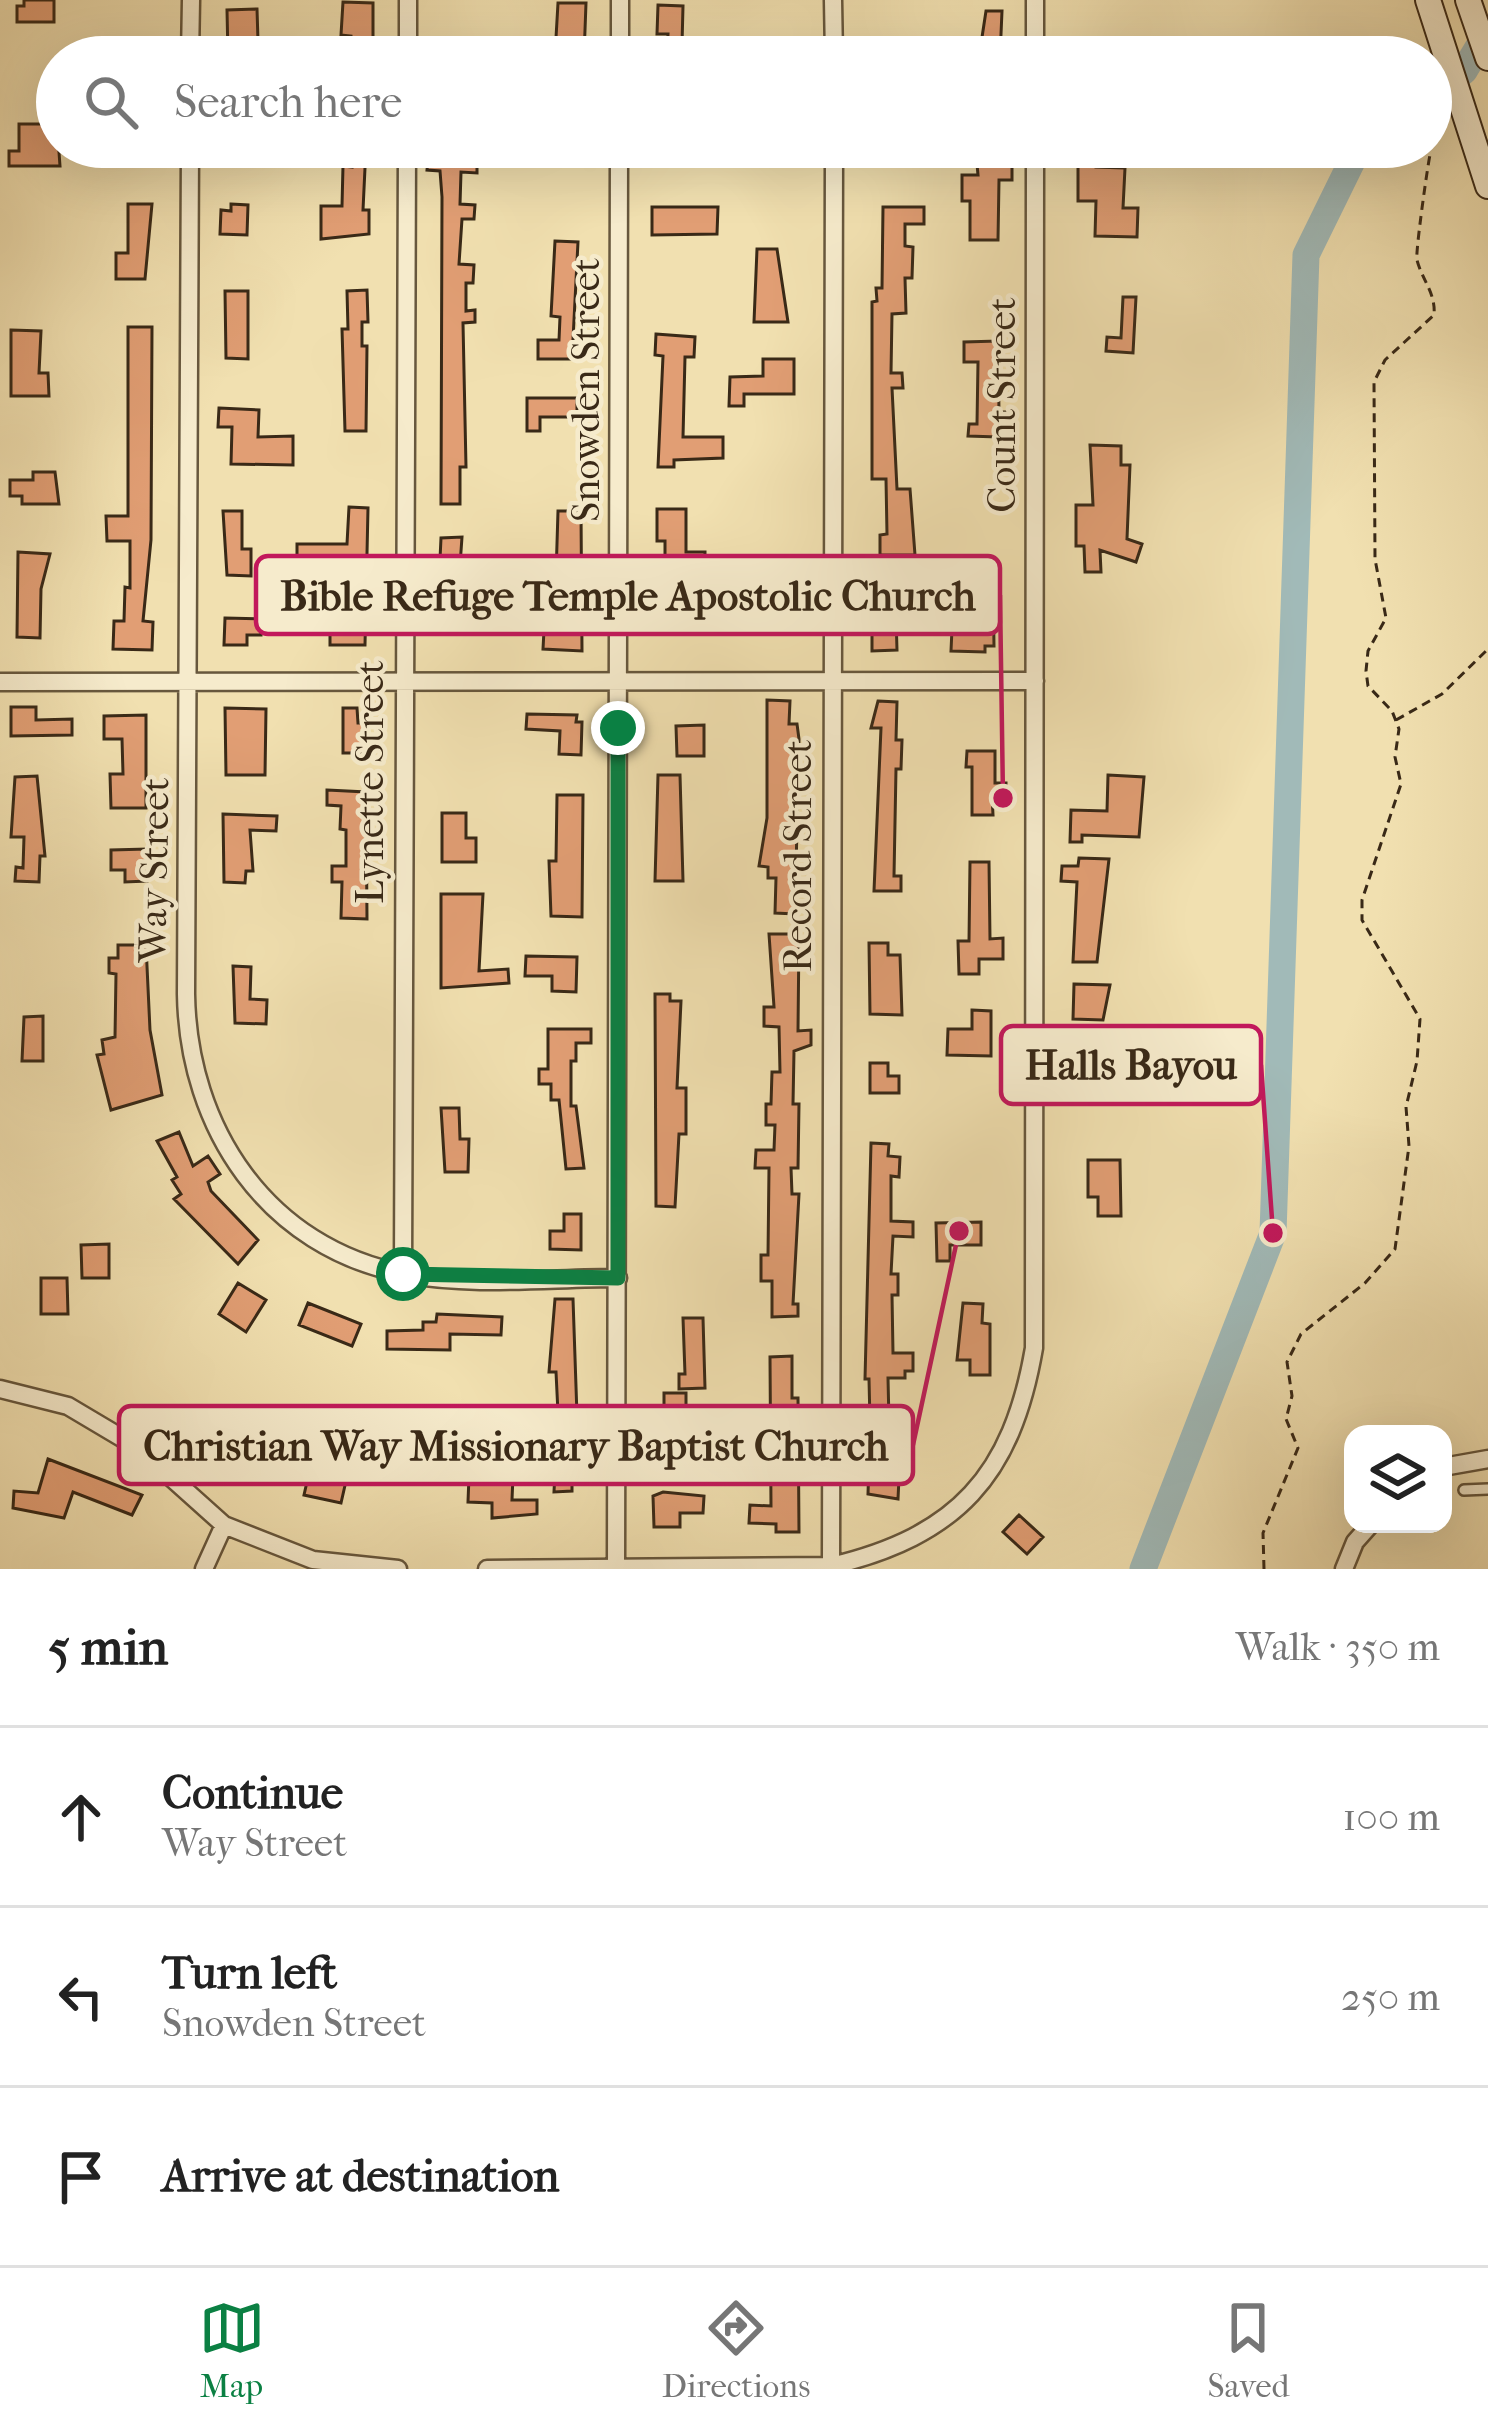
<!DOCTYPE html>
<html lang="en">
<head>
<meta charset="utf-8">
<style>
	:root { --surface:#fff; --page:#f6f6f6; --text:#222; --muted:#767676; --line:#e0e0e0; --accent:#0b8043 }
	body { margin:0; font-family:"IM FELL French Canon",serif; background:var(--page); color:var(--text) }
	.controls { position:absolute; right:36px; bottom:36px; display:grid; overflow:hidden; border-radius:24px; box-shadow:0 12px 48px #0002 }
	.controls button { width:108px; height:108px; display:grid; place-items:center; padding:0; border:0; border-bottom:3px solid var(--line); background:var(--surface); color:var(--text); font:60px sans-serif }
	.stop { position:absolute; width:36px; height:36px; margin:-27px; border:9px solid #0b8043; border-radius:50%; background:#fff }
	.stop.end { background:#0b8043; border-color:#fff; box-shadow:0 3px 12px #0008 }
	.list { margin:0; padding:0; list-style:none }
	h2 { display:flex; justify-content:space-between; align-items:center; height:156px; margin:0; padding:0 48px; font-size:51px }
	h2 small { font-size:39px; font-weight:400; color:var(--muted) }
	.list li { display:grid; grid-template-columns:78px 1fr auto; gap:36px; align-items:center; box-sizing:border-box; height:180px; padding:0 48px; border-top:3px solid var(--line) }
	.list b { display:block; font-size:45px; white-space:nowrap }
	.list p { margin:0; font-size:39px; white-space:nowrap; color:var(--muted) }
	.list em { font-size:39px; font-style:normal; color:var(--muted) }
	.icon { flex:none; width:66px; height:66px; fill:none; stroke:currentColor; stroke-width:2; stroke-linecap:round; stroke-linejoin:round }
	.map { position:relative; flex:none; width:1488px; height:1569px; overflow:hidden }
	.search { position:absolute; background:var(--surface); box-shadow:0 12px 48px #0002; left:36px; right:36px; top:36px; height:132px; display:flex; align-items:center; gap:30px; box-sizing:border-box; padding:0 42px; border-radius:66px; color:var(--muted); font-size:45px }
	.sheet { height:696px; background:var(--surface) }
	nav { display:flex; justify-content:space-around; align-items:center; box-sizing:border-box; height:168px; border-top:3px solid var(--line); background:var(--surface); font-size:33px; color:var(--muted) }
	nav a { display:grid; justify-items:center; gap:6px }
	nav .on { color:var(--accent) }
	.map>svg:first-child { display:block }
</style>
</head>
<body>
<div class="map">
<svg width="1488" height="1569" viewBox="0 0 1488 1569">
	<rect width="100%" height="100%" fill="#f1e0b0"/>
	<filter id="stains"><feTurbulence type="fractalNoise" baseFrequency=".00167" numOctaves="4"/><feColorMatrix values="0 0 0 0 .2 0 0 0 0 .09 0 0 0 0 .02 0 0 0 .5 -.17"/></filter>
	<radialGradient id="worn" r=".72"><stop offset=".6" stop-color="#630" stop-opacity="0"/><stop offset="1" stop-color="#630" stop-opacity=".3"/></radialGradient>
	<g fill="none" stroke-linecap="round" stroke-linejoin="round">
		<path stroke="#a1bab8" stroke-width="27" d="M1431,92L1464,71L1488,31
			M1143,1569L1273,1233L1306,255L1359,147"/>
	</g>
	<path fill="#e19e74" stroke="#392917" stroke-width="3" d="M24,0H54V22H17V6H24Z
		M343,2L373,3V57H351V36L341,35Z
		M558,3H586L584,57L555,55Z
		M658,5L683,6L682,45L699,46V57H667L668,34H657Z
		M257,9L258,41L268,42L267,57H228L227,10Z
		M986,11H1002L1000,57H979Z
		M19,124H57L60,166H9V151H19Z
		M352,147H366L363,210H369V234L321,239V206H342L343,166L352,167Z
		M445,147H469V160H477V173L461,172L460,204L475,205L474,219H462L459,264L474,265L473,283H466V311L475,310V322L463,323L466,467H460V504H441L442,197L440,171L427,170L428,159H444Z
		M1078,147H1096V167L1125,168L1123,208H1138L1137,237L1095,236L1096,201H1078Z
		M977,164H1012V180H999L998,240H970V201H962V175H978Z
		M128,204H152L145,279H116V253H128Z
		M231,204L248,205L247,235L220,234L221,210L231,211Z
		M652,207H718L717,234L652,235Z
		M883,207H924V224H905V246L913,247L912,278H905L906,313L892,314L891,373H902L903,388H892L897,489H910L915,555H880V535L887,534L886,479H872V302L877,301L876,288H882Z
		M555,241L578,242L572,359H538V340H559L560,317L551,316Z
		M757,249H777L788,322H754Z
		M367,290L368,322H362V346H367L366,431H345L342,329H348L347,291Z
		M225,291H248V359L226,358Z
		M1123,297H1136L1133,353L1106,351L1107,337L1121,338Z
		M128,327H152L151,540L143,621L153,622L152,650L113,649L114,621H124L125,587L130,588V541H107L106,516H128Z
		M11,330L41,331L39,373H48L49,396H11Z
		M656,334L695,337L694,357H685L683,437H723V458L674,460V467H658L663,356L655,355Z
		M998,341L999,412H1012L1011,426H999L998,437L968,436L969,424H977L978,362H964V342Z
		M763,359H794V394H744V406H729L730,377L763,376Z
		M527,398H577V417H540V431H527Z
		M219,408L259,410L258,437L293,436V465L231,464L232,427H218Z
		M1090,445L1121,446V465H1130L1127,539L1142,544L1136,562L1100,550L1101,572H1085L1084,546H1076V505H1093Z
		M33,472H55L59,504H22V496H10V480H33Z
		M349,507L368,508L365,645H330V627H339L340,576L297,577V544H347Z
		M657,509H686V552H705V575L665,573V541H657Z
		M223,511H242V549H251V576L227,575Z
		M558,511H581L582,651L543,649L544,630L563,631V576H556Z
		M462,537L458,594L470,595L469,613L443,612L446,559H440L441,538Z
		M18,552L50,554L41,589L40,638L17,637Z
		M798,556L799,608H760V557Z
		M971,572H993L994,646H985V652L951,651L952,629L937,628V612H970Z
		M872,616H896L897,650L872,651Z
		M225,618L261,619V635H247V645H224Z
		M767,700L790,701L789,724H797L799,739L795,914L775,913L776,878H768V867L759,866L767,818Z
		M878,701L897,702L896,740H902L901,769H896L894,876H901V891H874L881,728H871Z
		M11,707H36V720L72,719V735L11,736Z
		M225,708L266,709L265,775H226Z
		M343,708H357L358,723H369L364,753H343Z
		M527,714L577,715L576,722H582L581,755L559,754L560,731L526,729Z
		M146,715V808H111L110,774H123L122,739H104V716Z
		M704,725V756H677L676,726Z
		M967,751H995V783H1006V795H992L993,815H972V767H966Z
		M658,775H680L683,881H655Z
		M1108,775L1144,777L1139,837L1082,835V842H1070L1071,810L1107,811Z
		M37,776L45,856H40L39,882L15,881L16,867L23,868L24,837H11L15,777Z
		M327,790L366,792L367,919L341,918L342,882H332V866H346V830L340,829L341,806L327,805Z
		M557,795H583L582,917L551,916L549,861H556Z
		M442,813H466V838H476V862H442Z
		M223,814L277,816L276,831L250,830L253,871H246L245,883L224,882Z
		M147,849V881L125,882V870H111V850Z
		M1079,858L1109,859L1097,962H1073L1077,882L1061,881L1062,866H1078Z
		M970,862H989L990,939L1003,938V959H979V974H959L958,941H969Z
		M441,894H483L479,971L508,969L509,983L441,988Z
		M769,934H799L798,1031L811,1030V1045L794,1051L793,1104H799L798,1168H791L792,1194H799L793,1304H798V1316L772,1317V1281H761V1255H768L769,1168H755L756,1150H774L775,1125H766V1104H771L772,1072H780L779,1027L764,1026V1007H774Z
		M869,943H888V955H900L902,1015L870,1014Z
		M118,945H146L150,1030L162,1095L111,1110L97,1055L104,1054L102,1040L115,1037L116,974L109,973V958H118Z
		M526,956L577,957L576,992L552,991V976H525Z
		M233,966L251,967L250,999L267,1000L266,1024L235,1023Z
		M1074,984L1110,985L1103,1020L1073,1019Z
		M655,994H670V1001H681L677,1088H686V1134H679L675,1207L656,1206Z
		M972,1010L991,1011V1056L947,1055L948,1029H972Z
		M43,1016V1061H22L24,1017Z
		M548,1029H591V1043H576V1061H571V1106H576L584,1168L566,1169L559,1100H551V1084H539V1069H548Z
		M870,1063H888V1076H899V1093H870Z
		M441,1108H459L460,1139H469L468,1172H445Z
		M179,1132L193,1166L208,1156L220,1174L208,1182L211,1191L258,1240L238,1264L174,1199L181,1194L172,1180L177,1177L157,1141Z
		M871,1143L889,1144L888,1156L900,1157L899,1177L891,1176V1221L913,1222V1237L893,1236L891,1274H898V1295H892L893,1353H913V1371H905V1378H888L889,1422H870L869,1379H865Z
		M1088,1160H1120L1121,1216H1098V1197H1088Z
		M564,1214H581V1250L550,1249V1231H564Z
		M981,1222V1245H950V1261H937L936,1223Z
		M109,1244V1278H82L81,1245Z
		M41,1278H67L68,1314H41Z
		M238,1283L266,1300L246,1332L219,1314Z
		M555,1299H573L579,1474H572V1491L554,1492L558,1413L556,1372H549Z
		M308,1303L361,1324L352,1346L299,1325Z
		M963,1303L983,1304L982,1323L990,1324V1375H970V1360H957Z
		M437,1314L502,1317L501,1335L450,1334V1350L387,1349V1331L423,1330V1322H436Z
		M683,1318H703L705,1388L679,1389V1374H685Z
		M792,1356V1398H798L799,1532H776V1524L749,1523L750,1505L771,1506L770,1357Z
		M664,1393H686V1421H679V1461H654V1437L664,1429Z
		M314,1451L351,1459L341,1503L304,1495Z
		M48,1459L142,1495L132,1515L73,1492L64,1518L13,1508L14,1491L38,1493Z
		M869,1461L910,1463L909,1478H899L898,1499L868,1494Z
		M490,1464H506V1476H513L512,1500H537V1514L492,1518V1503L468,1502L469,1476L490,1477Z
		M663,1492L704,1496L703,1513H680V1527H654L653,1496Z
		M1019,1515L1043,1537L1027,1554L1003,1532Z"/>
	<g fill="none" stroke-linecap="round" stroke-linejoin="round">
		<defs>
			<path id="service" d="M1464,1490L1488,1489"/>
			<path id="minor" d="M833,0L834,57
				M1035,0V57
				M190,57L191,0
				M408,57V0
				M620,57V0
				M190,147L186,994C188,1128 267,1248 405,1274C473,1287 549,1278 618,1278
				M0,682L1035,681
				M403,1274L407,147
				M0,1389L68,1406L137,1447L224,1525L313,1560L398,1569
				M1443,1467L1488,1459
				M831,1566L834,147
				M204,1569L224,1525
				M487,1569L831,1566C957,1536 1012,1476 1034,1348L1035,147
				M616,1569L619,147
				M1344,1569L1355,1542L1371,1524"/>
			<path id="secondary" d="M1428,0L1488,186
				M1468,0L1488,58"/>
		</defs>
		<use href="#service" stroke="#67573d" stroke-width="14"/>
		<use href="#minor" stroke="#67573d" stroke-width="21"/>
		<use href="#secondary" stroke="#392917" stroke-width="28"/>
		<path stroke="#392917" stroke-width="3" stroke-dasharray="9 6" stroke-linecap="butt" d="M1396,720L1442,694L1488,649
			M1264,1569L1263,1533L1298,1448L1286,1419L1292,1396L1287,1362L1301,1334L1365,1283L1395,1249L1409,1146L1406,1107L1417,1061L1420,1019L1362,920V900L1401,784L1395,757L1399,729L1392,711L1368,686L1366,671L1368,651L1386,618L1375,559L1374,382L1385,360L1434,315C1436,293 1422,280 1417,260C1415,254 1428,163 1430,155"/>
		<use href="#service" stroke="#f6ebcc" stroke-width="9"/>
		<use href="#minor" stroke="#f6ebcc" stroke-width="16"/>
		<use href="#secondary" stroke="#f6ebcc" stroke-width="24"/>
	</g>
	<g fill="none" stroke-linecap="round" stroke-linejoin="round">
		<path stroke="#0b8043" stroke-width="15" d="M403,1274L618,1278V728"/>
	</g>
	<g text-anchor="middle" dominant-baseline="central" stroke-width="9" stroke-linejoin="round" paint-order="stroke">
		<g font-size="39" fill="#392917" stroke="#f6ebcc">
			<text transform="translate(586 390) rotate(-90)">Snowden Street</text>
			<text transform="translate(1002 405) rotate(-90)">Count Street</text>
			<text transform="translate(370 782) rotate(-90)">Lynette Street</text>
			<text transform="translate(798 856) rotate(-90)">Record Street</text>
			<text transform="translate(154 870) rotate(-89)">Way Street</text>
		</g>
	</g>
	<path fill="none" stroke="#c2185b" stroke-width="4.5" d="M1003 798L1000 595M1273 1233L1261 1065M959 1231L913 1445"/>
	<g fill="#c2185b" stroke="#f6ebcc" stroke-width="4.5">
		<circle cx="1003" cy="798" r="12"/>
		<circle cx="1273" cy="1233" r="12"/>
		<circle cx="959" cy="1231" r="12"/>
	</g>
	<g fill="#f6ebcc" stroke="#c2185b" stroke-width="4.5">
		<rect x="256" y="556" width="744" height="78" rx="12"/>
		<rect x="1001" y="1026" width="260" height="78" rx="12"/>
		<rect x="119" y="1406" width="794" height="78" rx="12"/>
	</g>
	<g font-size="42" text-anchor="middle" font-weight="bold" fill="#392917">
		<text x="628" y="610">Bible Refuge Temple Apostolic Church</text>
		<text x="1131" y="1079">Halls Bayou</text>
		<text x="516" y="1460">Christian Way Missionary Baptist Church</text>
	</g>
	<rect width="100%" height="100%" filter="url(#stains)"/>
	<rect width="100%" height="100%" fill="url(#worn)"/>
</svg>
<div class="controls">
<button><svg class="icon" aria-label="layers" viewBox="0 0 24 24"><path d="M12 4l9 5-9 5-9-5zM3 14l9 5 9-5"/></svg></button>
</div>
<div class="stop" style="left:403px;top:1274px"></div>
<div class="stop end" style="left:618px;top:728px"></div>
<div class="search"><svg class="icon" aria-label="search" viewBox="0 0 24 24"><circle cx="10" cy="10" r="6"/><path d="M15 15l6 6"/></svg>Search here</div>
</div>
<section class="sheet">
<h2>5 min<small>Walk · 350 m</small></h2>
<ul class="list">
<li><svg class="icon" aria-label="ahead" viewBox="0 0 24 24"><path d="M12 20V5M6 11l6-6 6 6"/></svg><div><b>Continue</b><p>Way Street</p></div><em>100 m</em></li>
<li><svg class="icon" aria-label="left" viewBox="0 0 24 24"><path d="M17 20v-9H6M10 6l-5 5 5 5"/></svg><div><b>Turn left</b><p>Snowden Street</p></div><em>250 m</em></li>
<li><svg class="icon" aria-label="arrive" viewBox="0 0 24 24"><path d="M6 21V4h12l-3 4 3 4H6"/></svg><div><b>Arrive at destination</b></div></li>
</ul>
</section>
<nav>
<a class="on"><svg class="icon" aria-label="map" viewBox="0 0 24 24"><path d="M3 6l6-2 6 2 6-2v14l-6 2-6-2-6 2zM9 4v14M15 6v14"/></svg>Map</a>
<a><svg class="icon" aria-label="directions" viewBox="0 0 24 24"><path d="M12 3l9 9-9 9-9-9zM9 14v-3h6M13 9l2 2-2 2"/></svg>Directions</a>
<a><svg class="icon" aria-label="saved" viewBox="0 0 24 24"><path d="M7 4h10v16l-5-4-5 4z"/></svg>Saved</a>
</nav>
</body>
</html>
